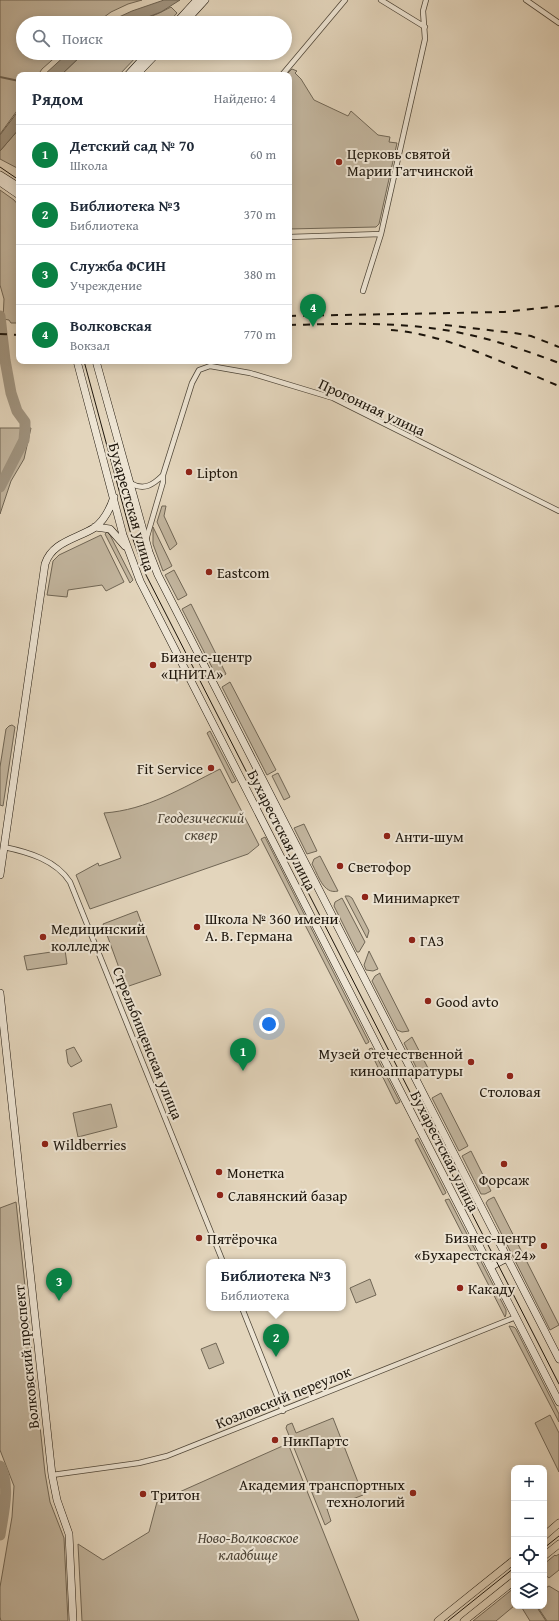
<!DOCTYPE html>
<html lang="ru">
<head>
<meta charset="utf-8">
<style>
	:root { --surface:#fff; --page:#f2f2f3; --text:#1f2937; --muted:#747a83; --line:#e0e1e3; --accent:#0b8043 }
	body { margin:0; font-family:"Gentium Book Plus",serif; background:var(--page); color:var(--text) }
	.controls { position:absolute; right:12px; bottom:12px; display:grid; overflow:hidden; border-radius:8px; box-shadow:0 2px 10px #0003 }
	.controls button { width:36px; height:36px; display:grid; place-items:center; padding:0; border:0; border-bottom:1px solid var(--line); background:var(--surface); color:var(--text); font:20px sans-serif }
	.you { position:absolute; left:269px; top:1024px; width:14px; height:14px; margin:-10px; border:3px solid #fff; border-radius:50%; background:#1a73e8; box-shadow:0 0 0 6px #1a73e833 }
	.badge { display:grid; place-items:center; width:26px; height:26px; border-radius:50%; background:var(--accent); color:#fff; font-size:13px; font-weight:700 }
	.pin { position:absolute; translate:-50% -33px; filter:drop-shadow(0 1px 2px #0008) }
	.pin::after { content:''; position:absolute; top:21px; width:14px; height:12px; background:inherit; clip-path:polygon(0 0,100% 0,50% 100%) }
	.popup { position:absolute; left:206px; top:1259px; width:140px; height:52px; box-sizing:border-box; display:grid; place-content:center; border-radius:8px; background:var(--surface); filter:drop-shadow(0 1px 3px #0005); font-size:13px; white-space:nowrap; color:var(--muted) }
	.popup b { font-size:15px; color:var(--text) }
	.popup::after { content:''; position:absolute; left:50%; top:100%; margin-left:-8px; border:8px solid transparent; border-top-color:var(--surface) }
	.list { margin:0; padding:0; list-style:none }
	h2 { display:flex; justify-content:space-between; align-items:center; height:52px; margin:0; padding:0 16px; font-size:17px }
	h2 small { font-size:13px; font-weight:400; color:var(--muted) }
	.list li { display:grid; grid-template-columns:26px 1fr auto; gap:12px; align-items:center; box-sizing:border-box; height:60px; padding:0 16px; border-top:1px solid var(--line) }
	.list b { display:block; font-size:15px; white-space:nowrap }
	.list p { margin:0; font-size:13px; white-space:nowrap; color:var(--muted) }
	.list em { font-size:13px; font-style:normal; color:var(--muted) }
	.icon { flex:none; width:22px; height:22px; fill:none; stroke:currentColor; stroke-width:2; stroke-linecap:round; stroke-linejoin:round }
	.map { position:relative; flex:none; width:559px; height:1621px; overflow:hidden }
	.search { position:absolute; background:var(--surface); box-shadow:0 2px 10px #0003; left:16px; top:16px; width:276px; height:44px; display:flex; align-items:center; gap:10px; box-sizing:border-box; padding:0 14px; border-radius:22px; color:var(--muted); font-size:15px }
	.panel { position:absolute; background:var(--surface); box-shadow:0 2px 10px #0003; left:16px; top:72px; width:276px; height:292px; border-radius:8px }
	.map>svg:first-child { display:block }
</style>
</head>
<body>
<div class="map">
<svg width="559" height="1621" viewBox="0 0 559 1621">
	<rect width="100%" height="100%" fill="#e3d5bc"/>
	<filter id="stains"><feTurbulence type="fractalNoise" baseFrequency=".005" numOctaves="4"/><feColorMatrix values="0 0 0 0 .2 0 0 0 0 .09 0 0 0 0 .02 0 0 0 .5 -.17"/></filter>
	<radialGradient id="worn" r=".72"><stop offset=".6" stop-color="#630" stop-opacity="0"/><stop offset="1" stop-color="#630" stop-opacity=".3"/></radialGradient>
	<path fill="#c2b59e" stroke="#706655" d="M0,0H142L128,4L111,12L96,23H23V53H60L42,69L38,75H19V108L0,134Z
		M171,7L177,13L168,23H122C130,18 138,18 147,17C155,16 163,11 171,7Z
		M84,53H140L119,75H61Z
		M292,69L297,71L295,73L301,79L314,100L348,116L351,111L378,135L390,137L389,142L397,143L379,224L376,227L289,229V75H286Z
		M19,129V169L0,159V151Z
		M0,190L14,200L19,206V323H11L9,320L3,319L4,299L0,285Z
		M0,428H31L24,459L11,481L0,514Z
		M162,506H166L164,516L177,544L170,550L157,522Z
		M153,527L172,566L163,571L153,544Z
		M107,532L110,535L133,580L130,583L105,534Z
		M101,535L124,582L106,591L102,585L68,590L67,597L47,595L53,561L59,555Z
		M174,570L187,595L178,600L165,575Z
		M191,604L226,674L218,679L182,609Z
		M230,682L276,770L267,775L222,687Z
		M12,725L15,727L3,806L0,805V767L6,729L9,726Z
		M210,731L236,781L232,783L207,733Z
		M220,769L259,845L248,854L90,909L76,875L98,863L99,866L121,858L104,813C147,810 182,788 220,769Z
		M278,773L290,797L284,800L272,776Z
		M304,824L317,851L307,854L294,828Z
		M265,837L369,1042L366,1044L261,839Z
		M320,856L338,891C323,895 318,874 312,864L314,859Z
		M345,896H349L352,898L367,927L369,931L367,938Z
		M342,898L365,942L359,952H357L334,906L335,902Z
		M137,911L161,975L126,987L103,924Z
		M65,950L67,964L27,970L24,956Z
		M369,951L378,969L373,971L366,970L364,965Z
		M380,973V974L409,1031L402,1032L397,1030L372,981L375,976Z
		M412,1037L429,1070L420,1075L404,1043Z
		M74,1047L82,1061L71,1067L68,1063L66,1050Z
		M372,1048L400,1102L396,1104L369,1049Z
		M441,1093L468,1146L459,1151L432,1098Z
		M111,1104L117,1127L78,1137L73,1113Z
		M418,1138L446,1193L443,1195L415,1140Z
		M471,1151L491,1191L485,1194H481L462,1156Z
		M494,1197L559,1325L550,1330L486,1203L488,1200Z
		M449,1199L506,1310V1314L505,1317L445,1200Z
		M16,1202L45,1473L50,1502L64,1538L68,1621H1L0,1617V1587L12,1517L14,1486L0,1450V1208Z
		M370,1279L376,1295L356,1303L350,1288Z
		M509,1326L514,1327L516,1329L559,1414V1422Z
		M216,1343L224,1363L209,1369L201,1349Z
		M550,1415L559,1433V1472L535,1423Z
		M333,1418L363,1495L327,1509L331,1521L325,1525L286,1428L287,1425L292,1423L296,1433Z
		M287,1444L289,1446L359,1621H82L78,1544L103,1560L149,1532L157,1502Z
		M559,1554V1570L549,1578L544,1574V1564L555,1555L556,1556Z
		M549,1586L559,1592V1621H547L537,1606H544V1589Z
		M514,1588V1606L496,1621H473Z
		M525,1606H536L546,1621H530L522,1608Z"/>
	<path fill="#a09480" stroke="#6c6252" d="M164,0H180L161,12L148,17H138L122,23H106L132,11Z
		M68,53H84L61,75H44Z
		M19,110V129L0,151V135Z"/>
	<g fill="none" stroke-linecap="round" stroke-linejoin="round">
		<path stroke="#6c6252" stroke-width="2" d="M0,77L19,81"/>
		<path stroke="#a09480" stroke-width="11" d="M0,316L5,360L11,393L17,411L25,422V428L24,440L0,487
			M0,1466C11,1486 3,1514 0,1535"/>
		<defs>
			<path id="street" d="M381,0L425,27
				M526,0L559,23
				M282,75L345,0
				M289,237L381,234
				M363,291L381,234L425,39L423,11L426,0
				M130,483C144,491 153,485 163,475
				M146,540L163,482V475L192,383L199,370L210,366L250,373L333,398L559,511
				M4,847C28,852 56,860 70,882L223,1262
				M242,1308L283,1411
				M52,1475L139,1463L167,1456L516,1317"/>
			<path id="secondary" d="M176,23L197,0
				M184,23L205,0
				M128,75L148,53
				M136,75L157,53
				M0,175L19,187
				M0,182L19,195
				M77,361L123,535L140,581L559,1402
				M96,361L149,552L158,575L559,1359
				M95,527L110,529L125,546
				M0,875L45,564C52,542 76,539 94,528C104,521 110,509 114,497
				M0,993L52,1475L57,1500L69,1534L73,1621
				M490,1267L507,1258"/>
			<path id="primary" d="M544,1536L559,1523
				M544,1556L559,1544
				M438,1621L514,1560
				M464,1621L514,1581"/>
		</defs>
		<use href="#street" stroke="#4f4638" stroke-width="6"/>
		<use href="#secondary" stroke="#1e160c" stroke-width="8"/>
		<use href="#primary" stroke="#1e160c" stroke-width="8"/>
		<use href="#street" stroke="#ede4d3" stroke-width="4.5"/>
		<use href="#secondary" stroke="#ede4d3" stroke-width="7"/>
		<use href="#primary" stroke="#e3d5bc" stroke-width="7"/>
		<path stroke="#1e160c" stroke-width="1" d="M0,167L19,180
			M84,361L130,531L145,573L559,1384
			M544,1548L559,1536
			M448,1621L514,1568"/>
		<path stroke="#1e160c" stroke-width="2" stroke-dasharray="7 7" stroke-linecap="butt" d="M289,316L504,312L559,306
			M289,325C336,324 383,322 430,328C474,333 517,347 559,363
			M445,325L514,333L531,336L559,347
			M391,330C447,334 507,365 559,386
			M0,334L19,335"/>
	</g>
	<g fill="#8f2418" stroke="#ede4d3" stroke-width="1.5">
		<circle cx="339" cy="162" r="4"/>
		<circle cx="189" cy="472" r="4"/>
		<circle cx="209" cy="572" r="4"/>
		<circle cx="153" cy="665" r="4"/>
		<circle cx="211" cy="768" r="4"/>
		<circle cx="387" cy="836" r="4"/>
		<circle cx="340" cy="866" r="4"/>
		<circle cx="365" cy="897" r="4"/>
		<circle cx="197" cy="927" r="4"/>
		<circle cx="43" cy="937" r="4"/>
		<circle cx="412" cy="940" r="4"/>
		<circle cx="428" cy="1001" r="4"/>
		<circle cx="471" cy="1062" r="4"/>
		<circle cx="510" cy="1076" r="4"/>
		<circle cx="45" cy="1144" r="4"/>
		<circle cx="504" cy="1164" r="4"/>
		<circle cx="219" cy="1172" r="4"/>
		<circle cx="220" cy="1195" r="4"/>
		<circle cx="199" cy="1238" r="4"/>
		<circle cx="544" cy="1246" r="4"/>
		<circle cx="460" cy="1288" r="4"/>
		<circle cx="275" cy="1440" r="4"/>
		<circle cx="413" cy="1493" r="4"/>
		<circle cx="143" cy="1494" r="4"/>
	</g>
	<g text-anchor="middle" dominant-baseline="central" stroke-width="4" stroke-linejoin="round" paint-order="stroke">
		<g font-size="15" fill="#1e160c" stroke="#ede4d3" text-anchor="start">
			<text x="347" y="153">Церковь святой<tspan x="347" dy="17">Марии Гатчинской</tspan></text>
			<text x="197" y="472">Lipton</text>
			<text x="217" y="572">Eastcom</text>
			<text x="161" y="656">Бизнес-центр<tspan x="161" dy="17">«ЦНИТА»</tspan></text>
			<text x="203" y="768" text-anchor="end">Fit Service</text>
			<text x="395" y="836">Анти-шум</text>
			<text x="348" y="866">Светофор</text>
			<text x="373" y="897">Минимаркет</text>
			<text x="205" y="918">Школа № 360 имени<tspan x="205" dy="17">А. В. Германа</tspan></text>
			<text x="51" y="928">Медицинский<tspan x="51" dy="17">колледж</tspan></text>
			<text x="420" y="940">ГАЗ</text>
			<text x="436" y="1001">Good avto</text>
			<text x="463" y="1053" text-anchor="end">Музей отечественной<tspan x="463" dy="17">киноаппаратуры</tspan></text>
			<text x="510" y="1091" text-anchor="middle">Столовая</text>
			<text x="53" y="1144">Wildberries</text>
			<text x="227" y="1172">Монетка</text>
			<text x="504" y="1179" text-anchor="middle">Форсаж</text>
			<text x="228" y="1195">Славянский базар</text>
			<text x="536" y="1237" text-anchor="end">Бизнес-центр<tspan x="536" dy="17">«Бухарестская 24»</tspan></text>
			<text x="207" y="1238">Пятёрочка</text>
			<text x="468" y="1288">Какаду</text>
			<text x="283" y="1440">НикПартс</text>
			<text x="405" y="1484" text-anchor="end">Академия транспортных<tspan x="405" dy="17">технологий</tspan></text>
			<text x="151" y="1494">Тритон</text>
		</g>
		<g font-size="15" fill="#1e160c" stroke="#ede4d3">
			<text transform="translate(372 407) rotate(25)">Прогонная улица</text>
			<text transform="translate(132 507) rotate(74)">Бухарестская улица</text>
			<text transform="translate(282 830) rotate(63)">Бухарестская улица</text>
			<text transform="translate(148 1043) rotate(68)">Стрельбищенская улица</text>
			<text transform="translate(445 1151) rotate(63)">Бухарестская улица</text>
			<text transform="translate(26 1357) rotate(-96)">Волковский проспект</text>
			<text transform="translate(283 1397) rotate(-22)">Козловский переулок</text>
		</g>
		<g font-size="15" font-style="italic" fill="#4f4638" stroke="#ede4d3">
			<text x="201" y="817">Геодезический<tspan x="201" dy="17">сквер</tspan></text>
			<text x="248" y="1537">Ново-Волковское<tspan x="248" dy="17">кладбище</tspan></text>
		</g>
	</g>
	<rect width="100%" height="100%" filter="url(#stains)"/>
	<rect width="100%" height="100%" fill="url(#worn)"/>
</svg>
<div class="controls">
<button>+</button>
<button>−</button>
<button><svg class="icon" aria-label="locate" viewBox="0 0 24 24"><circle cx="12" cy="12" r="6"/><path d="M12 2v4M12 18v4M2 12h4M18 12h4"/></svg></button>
<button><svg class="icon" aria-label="layers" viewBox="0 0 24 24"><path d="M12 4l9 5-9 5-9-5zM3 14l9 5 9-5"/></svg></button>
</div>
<div class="you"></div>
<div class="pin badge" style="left:243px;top:1071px">1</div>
<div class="pin badge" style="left:276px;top:1357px">2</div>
<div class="popup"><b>Библиотека №3</b>Библиотека</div>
<div class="pin badge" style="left:59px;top:1301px">3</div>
<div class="pin badge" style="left:313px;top:327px">4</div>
<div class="search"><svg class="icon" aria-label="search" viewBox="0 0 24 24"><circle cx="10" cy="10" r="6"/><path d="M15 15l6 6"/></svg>Поиск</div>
<section class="panel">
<h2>Рядом<small>Найдено: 4</small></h2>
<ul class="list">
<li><span class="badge">1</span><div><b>Детский сад № 70</b><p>Школа</p></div><em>60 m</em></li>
<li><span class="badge">2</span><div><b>Библиотека №3</b><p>Библиотека</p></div><em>370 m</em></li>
<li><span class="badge">3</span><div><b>Служба ФСИН</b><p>Учреждение</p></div><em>380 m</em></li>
<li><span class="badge">4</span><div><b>Волковская</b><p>Вокзал</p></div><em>770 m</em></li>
</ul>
</section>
</div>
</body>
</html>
